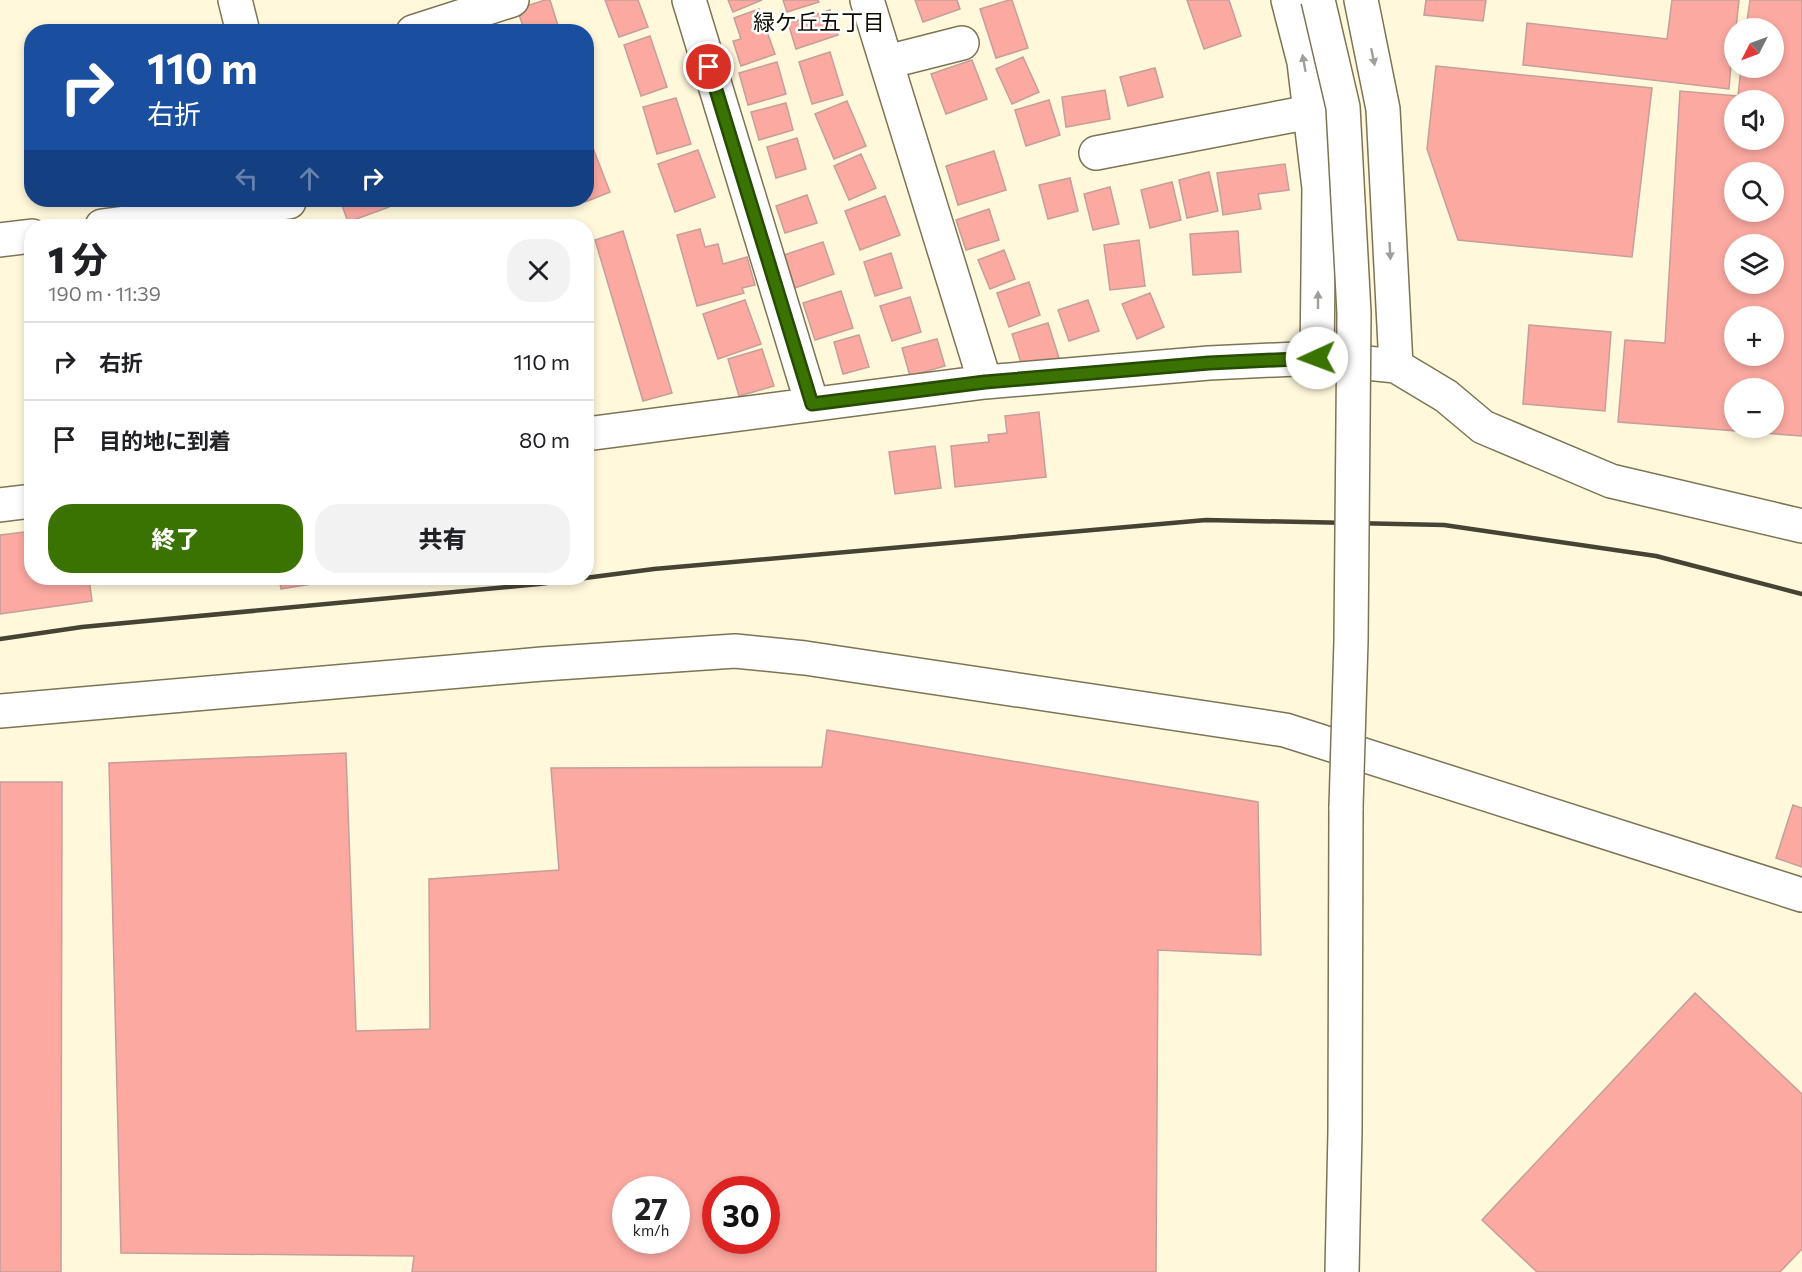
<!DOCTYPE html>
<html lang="ja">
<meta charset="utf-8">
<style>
body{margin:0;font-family:Commissioner,"Noto Sans JP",sans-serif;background:#f2f2f2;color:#202124;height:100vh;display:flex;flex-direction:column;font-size:22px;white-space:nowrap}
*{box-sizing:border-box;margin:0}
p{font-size:20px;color:#757577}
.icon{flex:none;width:33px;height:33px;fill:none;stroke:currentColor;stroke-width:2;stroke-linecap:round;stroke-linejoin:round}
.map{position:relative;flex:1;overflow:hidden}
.panel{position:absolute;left:24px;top:219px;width:570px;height:366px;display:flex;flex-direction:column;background:#fff;border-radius:24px;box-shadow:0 3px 9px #0003}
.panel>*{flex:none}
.banner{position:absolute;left:24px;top:24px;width:570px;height:183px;border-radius:24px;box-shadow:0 3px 9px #0003;background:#1a4fa0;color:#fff;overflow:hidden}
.needle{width:39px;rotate:228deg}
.tools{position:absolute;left:1724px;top:18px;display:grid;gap:12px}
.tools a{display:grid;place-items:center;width:60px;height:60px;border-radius:50%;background:#fff;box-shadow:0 3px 9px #0003;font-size:30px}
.speed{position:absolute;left:612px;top:1176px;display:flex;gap:12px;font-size:30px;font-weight:700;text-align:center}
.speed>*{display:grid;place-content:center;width:78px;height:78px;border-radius:50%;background:#fff;box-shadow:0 3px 9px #0003;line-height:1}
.speed small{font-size:15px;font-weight:400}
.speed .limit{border:9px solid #d22;background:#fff;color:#111}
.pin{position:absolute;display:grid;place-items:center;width:51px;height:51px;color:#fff;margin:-26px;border:3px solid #fff;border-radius:50%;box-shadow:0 2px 6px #0007}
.me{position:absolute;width:66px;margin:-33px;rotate:268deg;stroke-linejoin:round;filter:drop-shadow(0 0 4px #0008)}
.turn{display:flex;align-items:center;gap:21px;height:126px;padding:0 24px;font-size:27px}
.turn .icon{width:78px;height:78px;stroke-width:2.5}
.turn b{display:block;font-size:42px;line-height:51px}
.lanes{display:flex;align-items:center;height:57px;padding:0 24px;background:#0003;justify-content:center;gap:30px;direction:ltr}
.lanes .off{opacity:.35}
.round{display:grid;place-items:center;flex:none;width:63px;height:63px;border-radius:24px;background:#f2f2f2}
.headline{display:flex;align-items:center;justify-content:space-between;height:102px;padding:0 24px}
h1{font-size:36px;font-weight:800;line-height:45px}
.action{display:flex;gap:12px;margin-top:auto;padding:12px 24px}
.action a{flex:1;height:69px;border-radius:24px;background:#3b7302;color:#fff;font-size:24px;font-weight:800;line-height:69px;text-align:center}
.action a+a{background:#f2f2f2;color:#202124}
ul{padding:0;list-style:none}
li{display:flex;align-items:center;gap:18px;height:78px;padding:0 24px;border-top:2px solid #e0e0e0}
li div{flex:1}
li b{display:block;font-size:22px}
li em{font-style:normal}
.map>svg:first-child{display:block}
.building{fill:#fba9a1;stroke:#c69e9a;stroke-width:1.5;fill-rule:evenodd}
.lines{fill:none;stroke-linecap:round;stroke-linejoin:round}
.street-casing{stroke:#7c7454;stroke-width:36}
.secondary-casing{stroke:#7c7454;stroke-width:36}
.street{stroke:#fff;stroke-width:33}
.secondary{stroke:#fff;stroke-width:33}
.rail{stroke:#464234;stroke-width:4.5}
.secondary-bridge-casing{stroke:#7c7454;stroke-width:36;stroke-linecap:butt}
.secondary-bridge{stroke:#fff;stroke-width:33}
.oneway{fill:#9f9e9a}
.route-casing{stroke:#264b01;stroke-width:15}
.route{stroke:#3b7302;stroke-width:10}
.labels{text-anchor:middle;stroke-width:5;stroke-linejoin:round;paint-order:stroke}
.neighbourhood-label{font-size:22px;fill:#0f0c02;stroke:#fff}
</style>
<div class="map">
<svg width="1802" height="1272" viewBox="0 0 1802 1272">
<rect width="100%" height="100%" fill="#fff8db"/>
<path class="building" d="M545,0H550L560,32H525L517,9Z
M605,0H638L648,27L619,37Z
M728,0H762L733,12Z
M783,0H818L819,2L787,12Z
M915,0H957L960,9L923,22Z
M1009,0H1012L1028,48L996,58L980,9Z
M1187,0H1229L1241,36L1204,49Z
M1426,0H1486L1483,21L1424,15Z
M1672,0H1739L1736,28H1734L1729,89L1523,65L1527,23L1667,39Z
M1750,0H1802V436L1618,422L1625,340L1665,343L1680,91L1738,96L1741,68H1773V28H1746ZM1734,100H1773V140H1734ZM1734,172H1773V212H1734ZM1734,244H1773V284H1734ZM1734,316H1773V356H1734ZM1734,388H1773V428H1734Z
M759,9L775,54L741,66L733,41L741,39L734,18Z
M830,10L838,35L796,49L788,23Z
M650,36L667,87L641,96L624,45Z
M830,52L843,95L812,104L799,62Z
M1023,57L1039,92L1012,104L996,69Z
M972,60L987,99L946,114L931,74Z
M777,62L786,94L748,105L739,73Z
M1436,66L1652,88L1632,257L1458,240L1427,149Z
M1155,68L1163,97L1128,106L1120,77Z
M1105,90L1110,119L1066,127L1062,97Z
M676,98L691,144L657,154L643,107Z
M1049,100L1060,135L1026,146L1015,110Z
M847,101L866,146L834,159L815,114Z
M786,103L793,130L759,140L751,112Z
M586,130L610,192L585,202L584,200H586Z
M797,138L806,169L776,178L767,147Z
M698,150L715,197L675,212L658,164Z
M994,151L1006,190L958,205L946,166Z
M861,154L876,188L849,200L834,166Z
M1285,164L1289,190L1258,194L1261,209L1223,215L1217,173Z
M1209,172L1218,211L1187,218L1179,180Z
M1070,178L1078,211L1048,219L1039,185Z
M1172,182L1181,220L1150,228L1141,190Z
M1110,187L1119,224L1093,230L1084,194Z
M807,195L817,223L785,233L776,206Z
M885,196L900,235L860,250L845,211Z
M340,200H386L389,207L348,222Z
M989,209L999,240L966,250L956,220Z
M700,229L705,247L718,244L723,264L747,257L755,285L742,288L744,293L697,306L677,235Z
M623,231L672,393L643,401L595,240Z
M1238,231L1241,272L1193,275L1190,234Z
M1139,240L1145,286L1110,290L1104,245Z
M823,242L834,274L795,288L784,255Z
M1004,250L1015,279L990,289L978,260Z
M891,253L902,288L875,296L864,262Z
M1029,282L1040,315L1009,327L997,293Z
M841,291L853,328L815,340L803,303Z
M1150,293L1164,327L1137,339L1122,304Z
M910,297L921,332L892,341L880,306Z
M745,300L761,344L718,359L703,314Z
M1088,300L1099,331L1069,341L1058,310Z
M1048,323L1059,358L1023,369L1012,334Z
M1529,325L1611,332L1605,411L1523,404Z
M859,335L869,367L843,374L834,342Z
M937,339L945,366L910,376L902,348Z
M762,349L774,386L739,396L728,359Z
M1039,412L1046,477L955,487L951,446L989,442L988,435L1007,433L1005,416Z
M935,446L941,488L895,494L889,452Z
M32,531V578H89L92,601L0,614V535Z
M279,578H318L319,583L281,589Z
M827,730L1258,802L1261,955L1158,950L1156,1272H412L414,1256L121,1253L109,763L346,753L356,1031L430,1029L429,879L559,870L551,768L822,767ZM626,1190H676V1240H626ZM716,1190H766V1240H716Z
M0,782H62L61,1272H0Z
M1793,805L1802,808V867L1776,858Z
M1695,993L1802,1094V1249L1780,1272H1537L1482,1220Z"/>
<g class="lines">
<g class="street-casing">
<path id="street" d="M235,0L243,32
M689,0L812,404
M867,0L985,382
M1288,0L1304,62L1319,188L1317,358
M1361,0L1383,109L1396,366
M413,32L512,0
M887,62L962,43
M1096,153L1310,112
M102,226L289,202
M0,240L32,236
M586,434L985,382L1209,363L1317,358L1396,366L1446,396L1483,427L1611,481L1802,526
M0,505L32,501
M0,711L542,664L735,651L805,658L1285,730L1802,895"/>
</g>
<g class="secondary-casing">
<path id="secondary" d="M1342,1272L1345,1131L1346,807"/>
</g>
<use href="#street" class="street"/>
<use href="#secondary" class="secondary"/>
<path class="rail" d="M0,639L82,627L539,584L654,569L1206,520L1444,525L1656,556L1802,594"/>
<g class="secondary-bridge-casing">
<path id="secondary-bridge" d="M1318,0L1343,107L1354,313L1351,641L1346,807"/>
</g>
<use href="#secondary-bridge" class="secondary-bridge"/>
</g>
<defs><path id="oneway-solid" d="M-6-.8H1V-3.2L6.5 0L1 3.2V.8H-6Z" transform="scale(1.5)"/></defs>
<g class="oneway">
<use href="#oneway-solid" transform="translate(1373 57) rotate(78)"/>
<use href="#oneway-solid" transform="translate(1304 63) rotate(-100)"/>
<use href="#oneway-solid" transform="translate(1390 251) rotate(87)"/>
<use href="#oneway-solid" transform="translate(1318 300) rotate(-90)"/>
</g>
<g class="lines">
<g class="route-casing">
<path id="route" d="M709,67L812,404L985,382L1209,363L1317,358"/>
</g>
<use href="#route" class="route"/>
</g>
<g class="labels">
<g class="neighbourhood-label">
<text x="819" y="30">緑ケ丘五丁目</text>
</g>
</g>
</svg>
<div class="tools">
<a><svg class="needle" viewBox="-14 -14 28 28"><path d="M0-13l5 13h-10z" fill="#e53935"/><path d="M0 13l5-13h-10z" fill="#757577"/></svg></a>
<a><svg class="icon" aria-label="sound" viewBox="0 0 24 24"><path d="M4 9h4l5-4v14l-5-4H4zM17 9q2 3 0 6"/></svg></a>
<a><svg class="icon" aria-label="search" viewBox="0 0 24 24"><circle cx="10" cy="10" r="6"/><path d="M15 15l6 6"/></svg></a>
<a><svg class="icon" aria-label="layers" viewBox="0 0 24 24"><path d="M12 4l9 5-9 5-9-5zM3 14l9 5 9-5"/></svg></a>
<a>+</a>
<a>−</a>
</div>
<div class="speed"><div>27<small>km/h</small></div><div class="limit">30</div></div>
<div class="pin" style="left:709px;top:67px;background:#d93025"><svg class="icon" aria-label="arrive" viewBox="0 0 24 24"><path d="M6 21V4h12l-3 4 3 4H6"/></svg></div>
<svg class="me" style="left:1317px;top:358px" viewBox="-20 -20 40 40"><circle r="19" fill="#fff"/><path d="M0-13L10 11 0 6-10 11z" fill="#3b7302"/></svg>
<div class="banner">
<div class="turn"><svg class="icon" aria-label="right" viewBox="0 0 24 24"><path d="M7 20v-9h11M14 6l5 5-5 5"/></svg><div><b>110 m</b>右折</div></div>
<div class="lanes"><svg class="icon off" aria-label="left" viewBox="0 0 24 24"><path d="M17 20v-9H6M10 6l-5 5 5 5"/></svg><svg class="icon off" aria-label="ahead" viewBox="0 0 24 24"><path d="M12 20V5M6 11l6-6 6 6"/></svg><svg class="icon" aria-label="right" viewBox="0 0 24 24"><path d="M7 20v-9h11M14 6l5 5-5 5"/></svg></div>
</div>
<section class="panel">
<div class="headline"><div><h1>1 分</h1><p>190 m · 11:39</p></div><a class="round"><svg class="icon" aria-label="close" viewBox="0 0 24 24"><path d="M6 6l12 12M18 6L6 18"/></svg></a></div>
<ul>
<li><svg class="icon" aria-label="right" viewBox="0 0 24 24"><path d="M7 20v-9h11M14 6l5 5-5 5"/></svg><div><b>右折</b></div><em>110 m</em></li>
<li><svg class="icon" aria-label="arrive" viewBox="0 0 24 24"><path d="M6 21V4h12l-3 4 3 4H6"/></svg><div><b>目的地に到着</b></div><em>80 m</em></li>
</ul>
<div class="action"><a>終了</a><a>共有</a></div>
</section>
</div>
